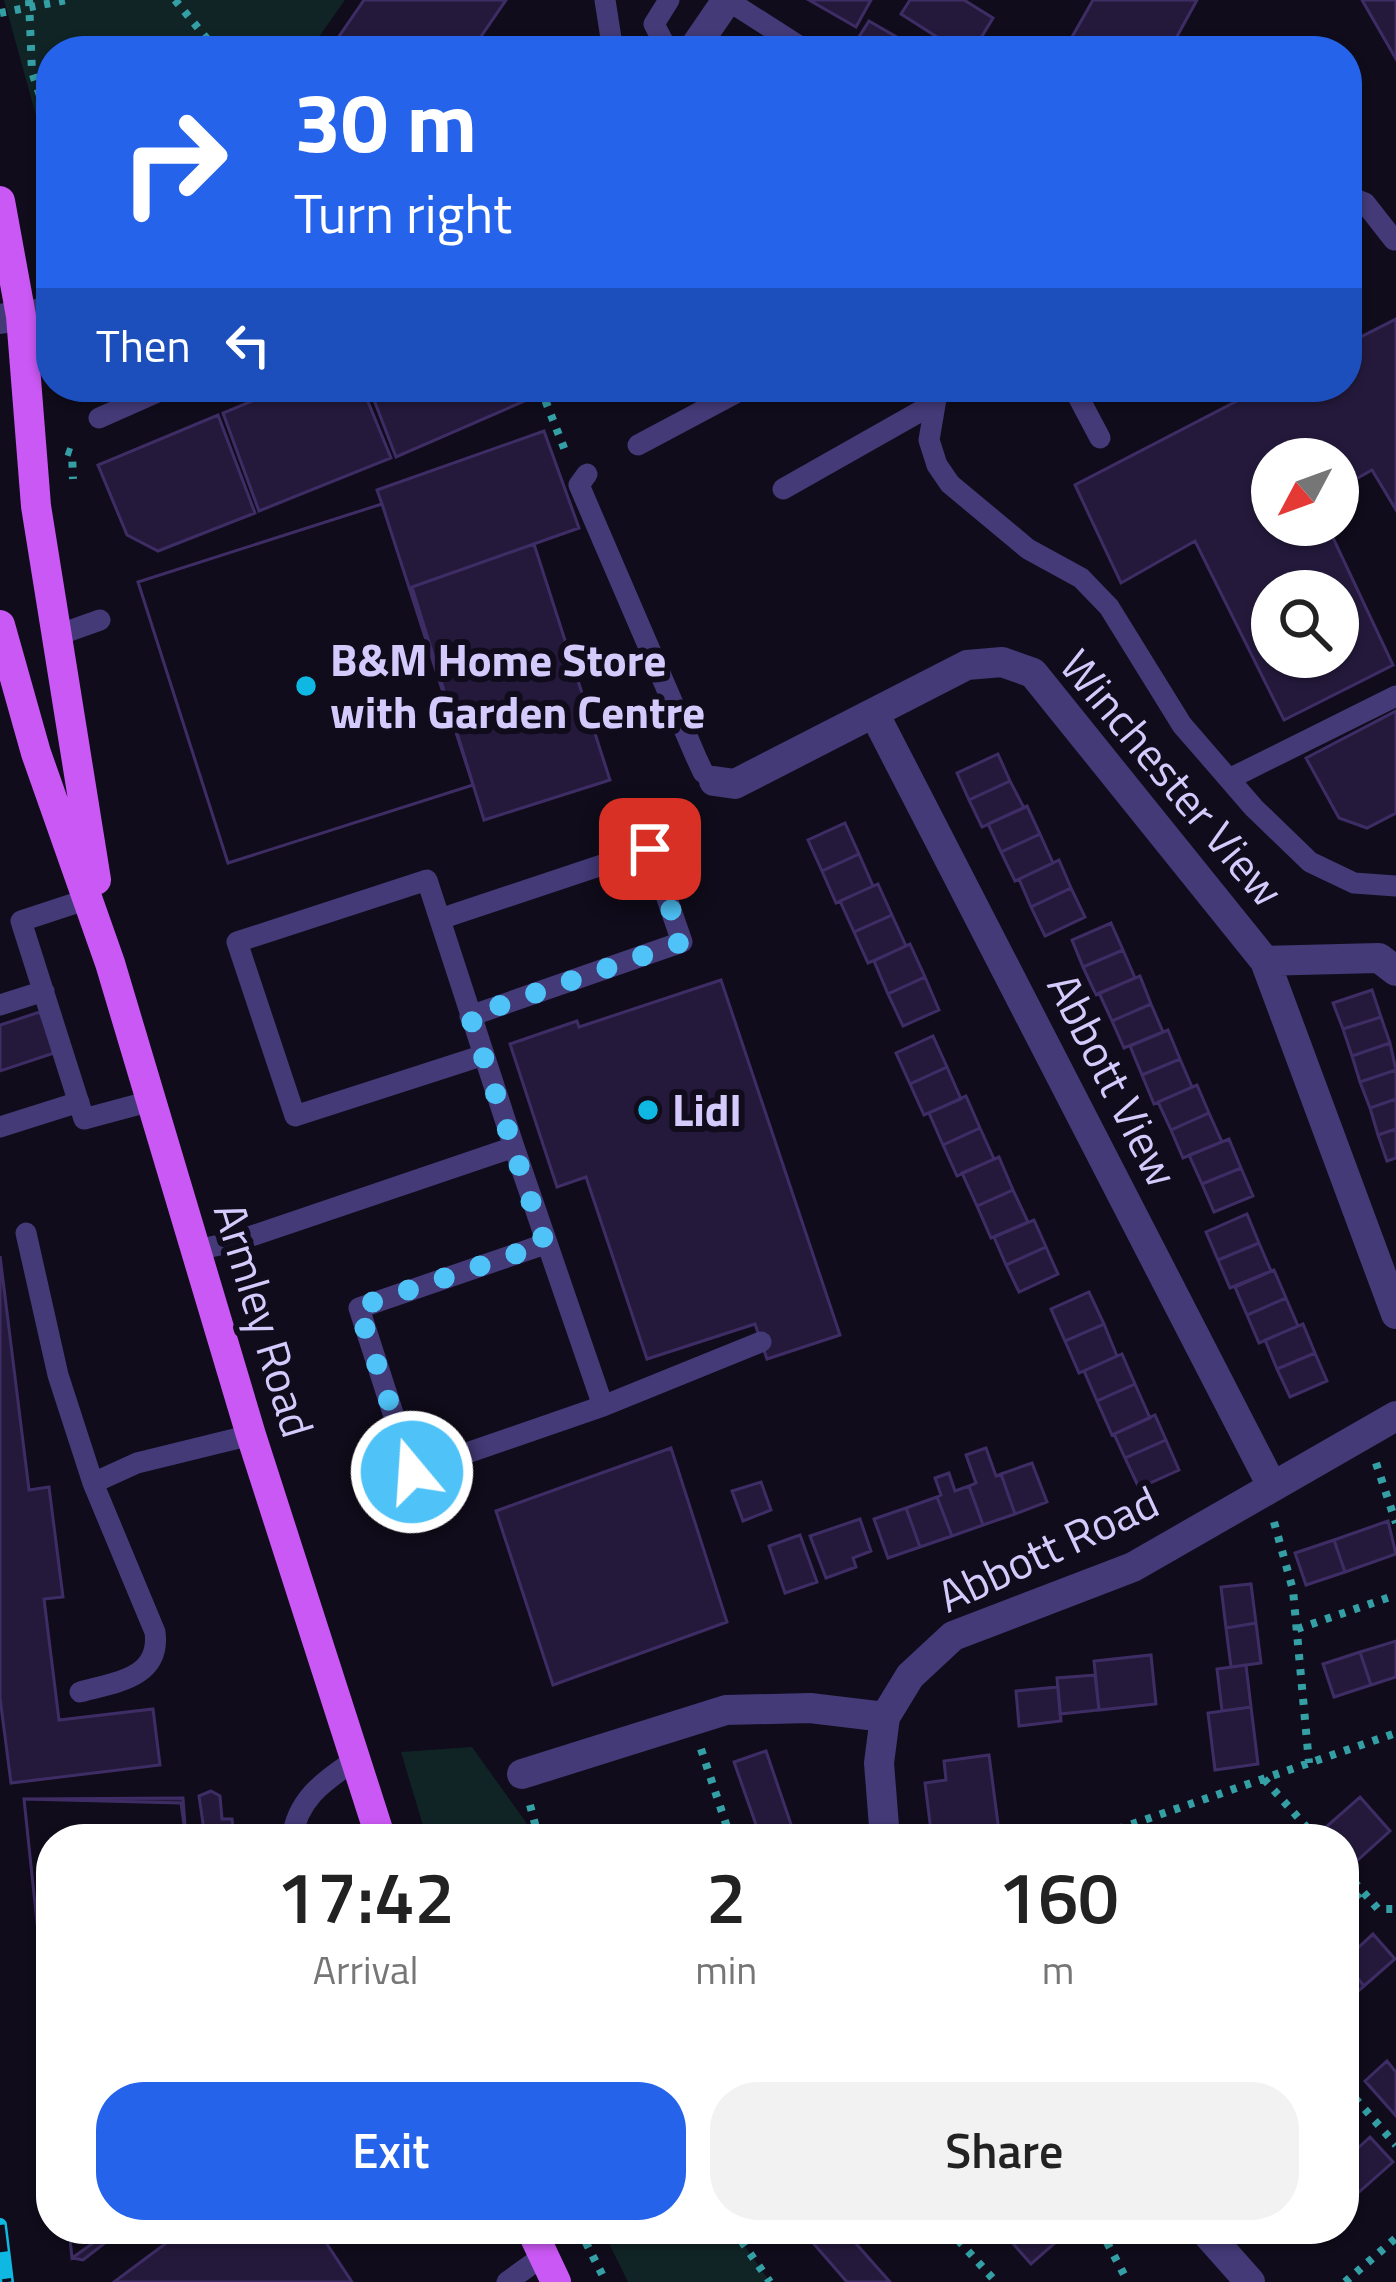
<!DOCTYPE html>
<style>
body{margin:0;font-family:"Titillium Web",sans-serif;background:#f2f2f2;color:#222;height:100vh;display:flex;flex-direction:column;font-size:45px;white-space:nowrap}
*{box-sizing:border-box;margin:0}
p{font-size:39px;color:#767676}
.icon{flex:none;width:66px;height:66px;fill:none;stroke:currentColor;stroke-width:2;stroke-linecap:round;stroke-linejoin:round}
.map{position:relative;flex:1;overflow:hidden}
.side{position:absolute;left:36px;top:1824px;width:1323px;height:420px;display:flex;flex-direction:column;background:#fff;border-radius:48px;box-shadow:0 3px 9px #0004}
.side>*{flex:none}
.guide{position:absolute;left:36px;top:36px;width:1326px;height:366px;border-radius:48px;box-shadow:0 3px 9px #0004;background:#2563eb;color:#fff;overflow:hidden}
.needle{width:78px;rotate:229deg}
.buttons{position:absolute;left:1251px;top:438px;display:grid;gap:24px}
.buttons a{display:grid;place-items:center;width:108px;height:108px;border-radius:50%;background:#fff;box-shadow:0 3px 9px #0004;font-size:60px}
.pin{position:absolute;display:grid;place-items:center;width:102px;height:102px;color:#fff;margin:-51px;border-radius:24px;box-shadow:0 6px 18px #0006}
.me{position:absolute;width:132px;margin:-66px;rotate:342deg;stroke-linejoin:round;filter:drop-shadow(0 0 9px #0008)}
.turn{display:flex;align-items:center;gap:42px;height:252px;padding:0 60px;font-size:54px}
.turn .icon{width:156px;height:156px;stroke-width:2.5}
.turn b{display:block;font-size:84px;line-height:102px}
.then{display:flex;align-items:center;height:114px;padding:0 60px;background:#0003;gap:24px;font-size:45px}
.eta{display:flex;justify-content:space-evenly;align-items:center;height:204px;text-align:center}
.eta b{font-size:72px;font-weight:600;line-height:84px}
.button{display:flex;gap:24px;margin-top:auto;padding:24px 60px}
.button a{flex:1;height:138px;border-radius:48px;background:#2563eb;color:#fff;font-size:48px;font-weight:600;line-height:138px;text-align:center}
.button a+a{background:#f2f2f2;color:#222}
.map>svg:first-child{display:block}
.green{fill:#102325}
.building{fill:#24193b;stroke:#3e2d65;stroke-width:3;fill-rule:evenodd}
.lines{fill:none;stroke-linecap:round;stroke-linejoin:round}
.path{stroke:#34a0a5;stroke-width:8;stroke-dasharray:6 9;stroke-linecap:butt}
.service{stroke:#433a77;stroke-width:21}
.minor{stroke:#433a77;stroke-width:30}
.primary{stroke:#ca58f4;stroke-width:30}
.rail-casing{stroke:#0fb7e3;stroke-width:14}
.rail{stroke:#100c1b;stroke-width:9;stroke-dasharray:27;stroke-linecap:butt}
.path-bridge{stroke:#34a0a5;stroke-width:8;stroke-dasharray:6 9;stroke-linecap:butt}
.route{stroke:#4fc3f7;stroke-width:21;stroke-dasharray:0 37.8}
.poi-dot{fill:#0fb7e3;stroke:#100c1b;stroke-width:4.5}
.labels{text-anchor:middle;stroke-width:12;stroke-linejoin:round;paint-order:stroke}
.poi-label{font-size:45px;font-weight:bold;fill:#d5cafc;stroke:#100c1b;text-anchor:start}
.street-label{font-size:45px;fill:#d5cafc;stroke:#100c1b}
</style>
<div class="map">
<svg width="1396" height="2282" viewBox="0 0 1396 2282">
<rect width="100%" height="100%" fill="#100c1b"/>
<path class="green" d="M4,0H345L309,51H51V170Z
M472,1747L538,1839H427L401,1752Z
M602,2229H733L770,2282H628Z"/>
<path class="building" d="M364,0H506L471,51H434L424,44L419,51H329Z
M809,0H871L856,27Z
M910,0H964L993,18L973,51H959L901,14Z
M1093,0H1197L1169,51H1064Z
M1362,0H1396V59Z
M869,21L921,51H850Z
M1396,319V510L1372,470L1338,489V459H1272V525H1327L1393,665L1284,720L1195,541L1121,583L1075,485L1264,387H1347V344ZM1272,591H1338V657H1272Z
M286,387H362L391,458L259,511L223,413Z
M369,387H532L536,396L396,457Z
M218,415L255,513L158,551L127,535L98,465Z
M544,431L579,528L412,587L473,785L228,863L138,582L382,504L377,490Z
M382,504L473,785L228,863L138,582Z
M534,544L610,780L484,820L412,587Z
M1396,711V813L1367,828L1339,818L1306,758Z
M998,754L1010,781L969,800L957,773Z
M1010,781L1024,808L982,827L969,800Z
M1027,806L1040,834L1001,852L988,824Z
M845,823L859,854L822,871L808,840Z
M1040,834L1053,863L1015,881L1001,852Z
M859,854L873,886L836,903L822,871Z
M1059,860L1071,888L1031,907L1019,879Z
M878,884L892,915L854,932L840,901Z
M1071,888L1085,917L1045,936L1031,907Z
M892,915L906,946L868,963L854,932Z
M1111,923L1123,950L1083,967L1072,940Z
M910,944L925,977L888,994L874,961Z
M1123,950L1135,978L1096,995L1083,967Z
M1140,976L1151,1004L1112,1021L1099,993Z
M925,977L939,1010L903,1026L888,994Z
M721,980L840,1335L767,1359L755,1324L647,1359L586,1177L557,1187L510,1044L577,1021L579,1027Z
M1372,990L1381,1017L1343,1029L1333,1003Z
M1151,1004L1163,1032L1124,1048L1112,1021Z
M40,1012L54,1053L0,1071V1025Z
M1381,1017L1390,1043L1352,1056L1343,1029Z
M1168,1030L1180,1059L1142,1075L1130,1046Z
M933,1036L947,1067L910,1084L896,1053Z
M1390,1043L1396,1070L1360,1082L1352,1056Z
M1180,1059L1192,1087L1154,1104L1142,1075Z
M947,1067L961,1099L924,1115L910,1084Z
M1396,1070V1099L1370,1108L1360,1082Z
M1197,1085L1209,1113L1171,1130L1158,1102Z
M966,1096L980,1128L943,1145L929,1113Z
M1396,1099V1129L1378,1135L1370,1108Z
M1209,1113L1222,1142L1183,1158L1171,1130Z
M980,1128L994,1159L957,1176L943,1145Z
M1396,1129V1158L1387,1161L1378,1135Z
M1229,1139L1241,1168L1202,1184L1189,1155Z
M999,1157L1013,1190L977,1206L962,1173Z
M1241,1168L1253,1196L1214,1212L1202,1184Z
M1013,1190L1028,1222L991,1238L977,1206Z
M1247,1214L1259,1243L1218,1260L1206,1232Z
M1034,1220L1046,1247L1006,1265L994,1237Z
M1259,1243L1271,1271L1230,1288L1218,1260Z
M1046,1247L1058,1274L1019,1292L1006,1265Z
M0,1256L29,1490L49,1487L63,1597L44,1599L59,1720L153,1709L160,1765L11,1783L0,1698Z
M1274,1270L1286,1298L1247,1315L1235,1287Z
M1089,1292L1104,1324L1065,1341L1051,1309Z
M1286,1298L1298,1326L1259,1343L1247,1315Z
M1104,1324L1117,1356L1079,1373L1065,1341Z
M1303,1324L1315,1353L1277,1369L1265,1340Z
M1315,1353L1327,1381L1290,1397L1277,1369Z
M1122,1354L1135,1384L1097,1401L1084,1371Z
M1135,1384L1150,1418L1112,1435L1097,1401Z
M1155,1415L1166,1440L1125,1458L1114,1434Z
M1166,1440L1179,1470L1139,1488L1125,1458Z
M671,1448L727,1622L553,1685L496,1511Z
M986,1448L996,1476L1001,1474L1015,1514L983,1525L969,1486L976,1483L966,1455Z
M1032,1463L1047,1502L1015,1514L1001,1474Z
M949,1473L955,1491L969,1486L983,1525L952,1536L937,1497L941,1495L935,1478Z
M761,1482L771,1510L743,1521L732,1491Z
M937,1497L952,1536L920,1547L906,1508Z
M906,1508L920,1547L888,1558L874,1519Z
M860,1519L871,1551L853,1558L856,1567L826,1578L810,1536Z
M1388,1521L1396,1554L1345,1572L1334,1540Z
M800,1535L817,1582L785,1593L769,1546Z
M1334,1540L1345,1572L1306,1585L1295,1553Z
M1251,1584L1256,1623L1226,1628L1221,1587Z
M1256,1623L1261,1663L1231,1667L1226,1628Z
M1396,1641V1677L1371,1685L1360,1652Z
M1360,1652L1371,1685L1334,1697L1323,1664Z
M1151,1655L1156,1704L1099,1710L1094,1661Z
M1246,1665L1251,1707L1222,1711L1217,1669Z
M1095,1675L1099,1710L1060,1714L1057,1678Z
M1058,1687L1061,1721L1019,1726L1016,1691Z
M1251,1707L1258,1764L1215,1770L1208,1713Z
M766,1751L796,1839H761L734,1762Z
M989,1755L1000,1839H932L925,1783L946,1780L944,1761Z
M211,1791L220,1796L222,1819H232L234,1839H195V1833L204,1830L199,1796Z
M1360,1797L1390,1831L1349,1868L1344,1863V1839H1323L1318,1834Z
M183,1798L186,1839H51V2056L24,1799Z
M24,1799L181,1803L186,1839H51V2056Z
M1373,1934L1395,1959L1364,1986L1344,1961Z
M1344,1964L1364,1986L1344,2004Z
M1387,2061L1396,2072V2116L1365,2081Z
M1370,2137L1393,2162L1358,2193L1344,2178V2161Z
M69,2229H123L83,2260L72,2258Z
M69,2229H113L72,2258Z
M185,2229H317L352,2282H114Z
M790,2229H843L890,2282H847L807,2236L801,2241Z
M1000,2229H1042L1055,2243L1031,2264Z"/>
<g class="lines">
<path class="path" d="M29,0L32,72L51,128
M175,0L217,51
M540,387L566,453
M66,451L72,453L73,479
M1376,1463L1396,1523
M1274,1522L1293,1590L1309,1763
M1297,1629L1396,1595
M701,1749L731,1839
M1264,1779L1317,1839
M530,1805L539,1839
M1089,1839L1396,1733
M1344,1870L1378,1909H1396
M1344,1907L1362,1891
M1344,2106L1354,2097L1396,2145
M579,2229L606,2282
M733,2229L770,2282
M948,2229L996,2282
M1100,2229L1128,2282
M1345,2282L1396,2238"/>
<path class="service" d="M605,0L613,51
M727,0L807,51
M668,51L654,24L669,0
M1347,196L1365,203L1394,240
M938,387L929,440L937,465L950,484L1028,549L1081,578L1109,607L1182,725L1254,808L1310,862L1354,883L1396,886
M1073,387L1100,438
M99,418L169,387
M638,445L747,387
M587,474L579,485L696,757L703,772L714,781
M783,489L935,403
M55,636L100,620
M1229,779L1396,696
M88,899L21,921L84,1119L151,1101
M440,919L650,849L682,942L470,1016
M0,1005L44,991
M481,1056L295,1116L237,942L427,880L514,1147
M0,1127L79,1102
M26,1233L58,1375L93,1483
M196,1250L234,1242L514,1147L603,1406L412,1472L359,1308L545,1244
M603,1406L761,1342
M80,1692C116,1682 161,1678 155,1632L93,1483L137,1463L251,1435
M292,1839C297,1799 323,1782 355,1760
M507,2282L543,2256"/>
<path class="minor" d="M692,51L727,0
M0,319L51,312
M875,715L1272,1486
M714,781L735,784L967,665L1002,662L1033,673L1265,961L1396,1314
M1265,961L1379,958L1396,971
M522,1774L726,1710L810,1708L885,1717
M885,1839L879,1763L885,1717L910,1676L953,1636L1133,1567L1396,1416
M1203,2229L1250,2282"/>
<path class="primary" d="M0,201L21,316L36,506L96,880
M0,625L36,753L110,963L251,1435L381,1839
M531,2229L556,2282"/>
<g class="rail-casing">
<path id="rail" d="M0,2225L7,2282"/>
</g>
<use href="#rail" class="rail"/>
<path class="path-bridge" d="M0,13L67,0"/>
</g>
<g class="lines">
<path class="route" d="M412,1472L358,1307L545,1244L470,1016L682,942L650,849"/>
</g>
<g class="poi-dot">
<circle cx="306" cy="686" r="12"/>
<circle cx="648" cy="1110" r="12"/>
</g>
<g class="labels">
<g class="poi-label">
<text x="330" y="676">B&amp;M Home Store<tspan x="330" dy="52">with Garden Centre</tspan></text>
<text x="672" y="1126">Lidl</text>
</g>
<g class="street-label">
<text transform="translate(1172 778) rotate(50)" y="16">Winchester View</text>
<text transform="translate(1113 1080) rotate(63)" y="16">Abbott View</text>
<text transform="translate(264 1320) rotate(73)" y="16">Armley Road</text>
<text transform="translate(1048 1549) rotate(-25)" y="16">Abbott Road</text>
</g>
</g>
</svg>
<div class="buttons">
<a><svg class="needle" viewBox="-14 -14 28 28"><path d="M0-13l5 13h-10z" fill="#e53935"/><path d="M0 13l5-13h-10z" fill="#767676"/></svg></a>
<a><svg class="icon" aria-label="search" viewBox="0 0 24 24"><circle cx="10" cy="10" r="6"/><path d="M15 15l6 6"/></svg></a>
</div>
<div class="pin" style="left:650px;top:849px;background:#d93025"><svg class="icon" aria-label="arrive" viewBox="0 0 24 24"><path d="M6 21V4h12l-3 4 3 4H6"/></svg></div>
<svg class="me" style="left:412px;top:1472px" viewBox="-20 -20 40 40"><circle r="17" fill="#4fc3f7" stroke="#fff" stroke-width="3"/><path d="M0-11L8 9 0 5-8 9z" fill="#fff"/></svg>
<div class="guide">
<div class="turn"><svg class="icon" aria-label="right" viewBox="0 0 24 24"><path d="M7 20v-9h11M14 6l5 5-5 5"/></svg><div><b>30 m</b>Turn right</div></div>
<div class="then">Then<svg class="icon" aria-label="left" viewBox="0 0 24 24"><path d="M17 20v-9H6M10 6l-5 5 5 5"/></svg></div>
</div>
<section class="side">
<div class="eta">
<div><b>17:42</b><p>Arrival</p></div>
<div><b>2</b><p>min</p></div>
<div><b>160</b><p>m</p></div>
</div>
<div class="button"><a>Exit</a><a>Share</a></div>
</section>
</div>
